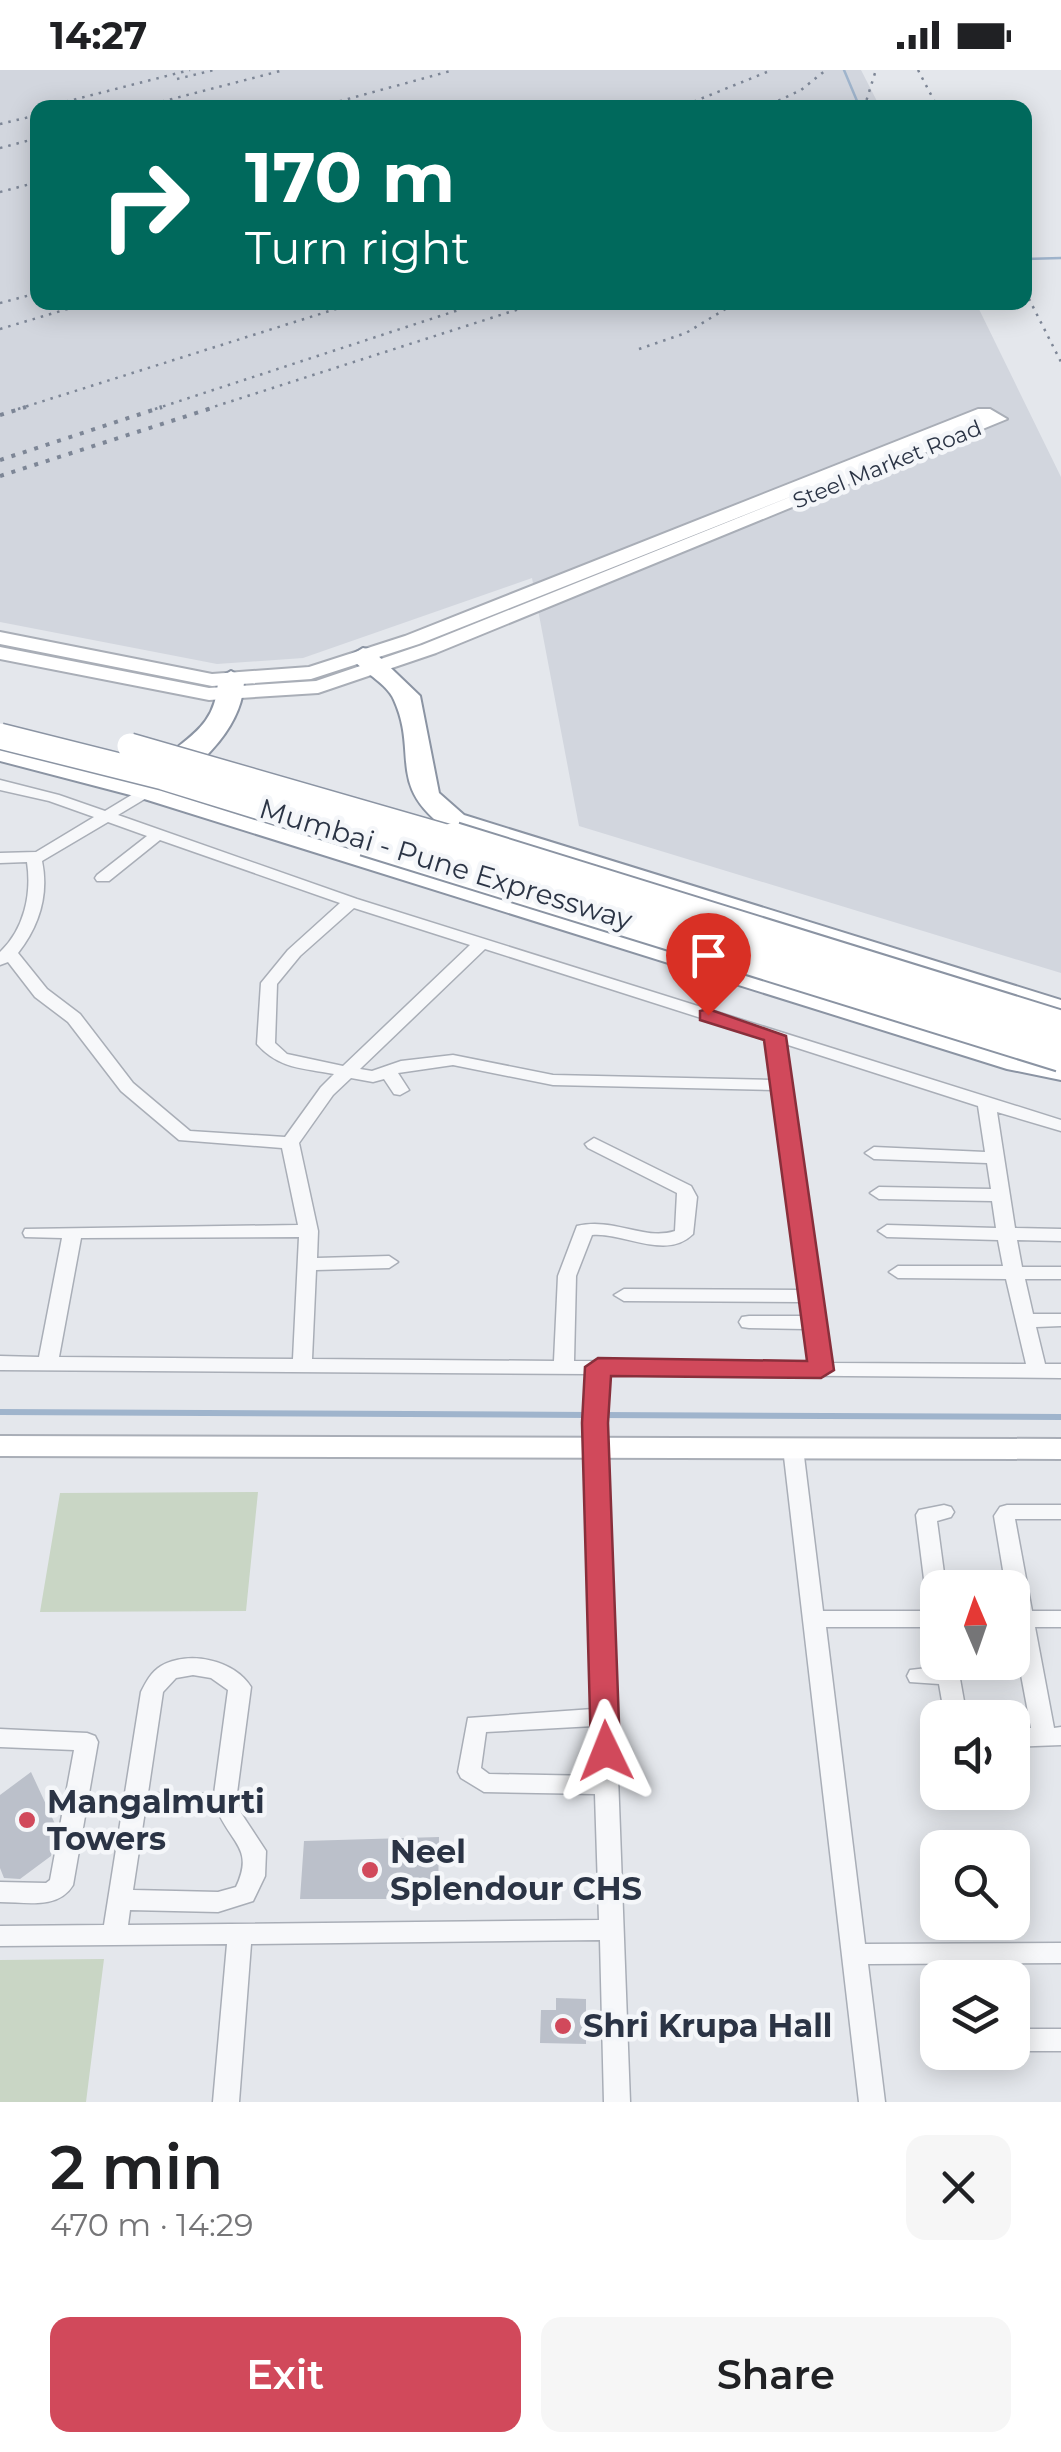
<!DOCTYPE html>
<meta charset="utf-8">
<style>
body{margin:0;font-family:Montserrat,sans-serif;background:#f6f6f6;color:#202124;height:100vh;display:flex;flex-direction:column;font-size:38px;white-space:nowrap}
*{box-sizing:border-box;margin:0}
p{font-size:32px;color:#757577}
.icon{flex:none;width:55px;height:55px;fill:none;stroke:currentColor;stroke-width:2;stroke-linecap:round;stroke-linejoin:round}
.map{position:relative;height:2032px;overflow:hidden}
.side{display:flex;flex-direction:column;background:#fff;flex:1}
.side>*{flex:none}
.top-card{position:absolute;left:30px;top:30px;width:1002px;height:210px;border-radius:20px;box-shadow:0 5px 25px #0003;background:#00695c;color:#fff;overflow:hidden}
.needle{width:65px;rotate:358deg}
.controls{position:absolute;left:920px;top:1500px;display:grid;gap:20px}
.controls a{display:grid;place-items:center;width:110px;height:110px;border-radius:20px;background:#fff;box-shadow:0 5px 25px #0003;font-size:50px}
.pin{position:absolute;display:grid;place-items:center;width:85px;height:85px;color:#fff;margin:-102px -42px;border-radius:50% 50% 50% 0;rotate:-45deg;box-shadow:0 0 10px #0007}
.pin .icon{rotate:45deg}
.me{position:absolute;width:110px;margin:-55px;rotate:358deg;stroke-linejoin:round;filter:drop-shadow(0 0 8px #0008)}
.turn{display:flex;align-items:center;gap:35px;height:210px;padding:0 50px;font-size:45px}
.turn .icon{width:130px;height:130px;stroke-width:2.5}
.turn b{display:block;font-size:70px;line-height:85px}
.round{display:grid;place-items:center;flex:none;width:105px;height:105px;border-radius:20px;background:#f6f6f6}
.overview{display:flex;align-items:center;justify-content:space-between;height:170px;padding:0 50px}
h1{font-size:60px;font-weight:600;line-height:75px}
.primary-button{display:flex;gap:20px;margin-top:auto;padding:20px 50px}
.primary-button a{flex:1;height:115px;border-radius:20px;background:#d1495b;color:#fff;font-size:40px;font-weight:600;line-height:115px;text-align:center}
.primary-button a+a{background:#f6f6f6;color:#202124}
.status{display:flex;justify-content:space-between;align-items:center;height:70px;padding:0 50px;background:#fff;direction:ltr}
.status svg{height:28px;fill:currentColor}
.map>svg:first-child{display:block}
.built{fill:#d2d6de}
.green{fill:#c9d6c5}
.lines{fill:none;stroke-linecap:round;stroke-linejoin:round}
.stream-far1{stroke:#9fb4cc;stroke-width:2.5}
.stream{stroke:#9fb4cc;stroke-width:6}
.building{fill:#bbc0ca}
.street-casing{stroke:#a9aeb7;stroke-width:3}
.secondary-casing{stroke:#a9aeb7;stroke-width:4}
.highway-casing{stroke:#8b94a3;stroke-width:4}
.street{fill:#f7f8fa;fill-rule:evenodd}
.secondary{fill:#fff;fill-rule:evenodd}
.highway{fill:#fff;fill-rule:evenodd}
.rail-far1{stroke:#7d8696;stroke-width:2.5;stroke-dasharray:2.5 6;stroke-linecap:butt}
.rail{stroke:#7d8696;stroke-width:4;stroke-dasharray:4 8;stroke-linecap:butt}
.highway-bridge-far1-casing{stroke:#8b94a3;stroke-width:28;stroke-linecap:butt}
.highway-bridge-casing{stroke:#8b94a3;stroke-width:36;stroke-linecap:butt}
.highway-bridge-far1{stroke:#fff;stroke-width:25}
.highway-bridge{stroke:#fff;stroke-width:32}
.route{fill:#d1495b;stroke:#882f3b;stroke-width:2.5}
.poi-dot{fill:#d1495b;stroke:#f4f6f9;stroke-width:4}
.labels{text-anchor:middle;stroke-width:9;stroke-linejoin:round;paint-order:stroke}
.far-street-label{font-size:22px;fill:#2b3445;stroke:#f4f6f9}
.street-label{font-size:28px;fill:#2b3445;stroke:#f4f6f9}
.near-poi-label{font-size:32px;font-weight:bold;fill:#2b3445;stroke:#f4f6f9;text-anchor:start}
</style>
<div class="status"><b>14:27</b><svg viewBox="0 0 49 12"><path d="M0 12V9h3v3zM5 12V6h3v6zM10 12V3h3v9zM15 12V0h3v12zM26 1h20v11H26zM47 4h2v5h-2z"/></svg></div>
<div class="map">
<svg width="1061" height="2032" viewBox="0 0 1061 2032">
<rect width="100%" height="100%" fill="#e4e7ec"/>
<path class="built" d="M0,0H861L880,37L38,38V232L976,233L1061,407V903L579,756L532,508L303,588L217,594L0,552Z"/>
<path class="green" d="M258,1422L246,1541L40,1542L60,1423Z
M104,1889L86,2032H0V1890Z"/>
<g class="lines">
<path class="stream-far1" d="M844,0L860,38
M1025,189L1061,188"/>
<path class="stream" d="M0,1342L588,1345
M599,1345L1061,1347"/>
</g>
<path class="building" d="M31,1702L56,1756L51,1786L20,1809L4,1808L0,1798V1725Z
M439,1767L438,1829H300L304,1771Z
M556,1928L586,1929V1974L540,1973L541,1940H556Z"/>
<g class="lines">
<g class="street-casing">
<path id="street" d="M0,710L59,725L105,741L143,718H153L156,721L153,724L118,745L357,829L1061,1050V1061L997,1042L1015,1158L1061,1159V1171L1017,1170L1022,1197H1061V1209H1025L1033,1244H1061V1256L1036,1257L1045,1294H1061V1308L607,1304L605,1353L630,2032H604L600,1870L251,1874L239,2032H213L227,1874L0,1876V1856L104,1855L141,1622C146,1612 151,1602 161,1596C189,1580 234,1590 251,1617L237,1723L241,1743L266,1781L265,1806L253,1831L218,1842L130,1840L128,1855L599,1850L595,1724L484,1722L461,1708L458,1702L468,1648L593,1639L585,1353L588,1304L0,1300V1286L39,1287L62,1168L25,1167L23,1163L25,1159L298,1155L282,1078L179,1070L121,1021L68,952L35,927L8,892L0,895V882C24,860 32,824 27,792L0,793V783L36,782L94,747L49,731L0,720ZM108,752L147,766L97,805L95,808L97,811H109L160,770L340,833L288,880L261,913L257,974C279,999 303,998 334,1004L321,1017L285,1067L190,1061L133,1013L80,944L47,919L18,883C39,856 49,825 42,791ZM354,838L470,875L343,996L287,984L275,973L277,914L300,886ZM485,879L767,969L772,1010L553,1005L453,985L401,991L372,1001L360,999ZM785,974L978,1036L985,1082L874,1077L865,1083L874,1089L987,1093L991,1119L879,1117L870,1123L879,1129L992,1131L996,1158L887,1155L878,1161L887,1167L998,1170L1003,1196H898L889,1202L898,1208L1006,1209L1026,1294L830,1293ZM453,995L553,1015L774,1020L800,1220L624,1219L614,1225L624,1231L802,1232L804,1246H749L742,1247L739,1252L742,1257L749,1258L806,1259L810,1292L574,1291L576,1206L592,1165C624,1162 666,1191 693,1164L697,1127L691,1116L594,1068L585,1074L588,1078L677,1123L675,1161C644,1171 614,1147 577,1156L558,1206L554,1291L312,1289L316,1200L389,1198L398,1192L389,1186L317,1188L318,1161L299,1073L333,1025L351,1008L373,1012L384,1009L394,1024L400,1025L409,1020L398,1003ZM299,1167L293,1289L59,1287L81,1168ZM193,1605L211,1608L228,1620L214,1724L148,1723L163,1622L176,1608ZM594,1656L595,1706L489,1704L481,1698L486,1662ZM145,1741L218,1742C232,1774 254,1779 236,1817L218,1822L133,1820Z
M793,1371L800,1373L803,1378L823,1541H928L916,1445L919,1440L944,1435L951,1437L954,1442L951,1447L937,1451L946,1518H938V1557H826L865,1874L1061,1873V1893L868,1894L885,2032H859L783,1378L786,1373Z
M1007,1435H1061V1449H1015L1032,1541H1061V1557H1035L1054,1658L1061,1657V1675L1012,1677V1659L1031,1658L1012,1557V1518H1006L994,1446L1000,1437Z
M938,1587V1592H957L967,1648H945L939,1614L910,1612L907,1606L910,1600L936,1597Z
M0,1659L87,1663L95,1666L98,1672L73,1815C58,1840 26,1832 0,1832V1812L46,1813L50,1810L74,1680L0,1677Z
M1012,1959H1061V1981H1012Z"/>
</g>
<g class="secondary-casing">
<path id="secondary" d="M978,339H990L1007,349L436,583L318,623L209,630L0,589V577L209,618L316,611L422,575L810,419L419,574L311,609L212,616L0,574V562L212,604L309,597L405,566Z
M0,1366L1061,1369V1389L0,1386Z"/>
</g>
<g class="highway-casing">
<path id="highway" d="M363,578L372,580L420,626L439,723L464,745L1061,930V949L444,757C387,714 418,683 394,630C387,613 361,601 350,586Z
M231,601L244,609C244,655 203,694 166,718L1024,983L1061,990V1010L1007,999L138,727L0,691V675L146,712C167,670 217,670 218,609Z"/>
</g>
<use href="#street" class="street"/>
<use href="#secondary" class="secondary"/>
<use href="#highway" class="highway"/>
<path class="rail-far1" d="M918,0L938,38
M177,9L214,0
M41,38L190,0
M137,38L284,0
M315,38L454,0
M678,38L772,0
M763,38L801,20L826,0
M864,38L875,3
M0,54L38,45
M0,78L38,68
M0,122L38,112
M1025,221L1061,292
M0,233L38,223
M0,259L91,232
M639,279L686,263L737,232
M18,339L358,232
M155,339L483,232
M207,339L541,232"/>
<path class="rail" d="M0,345L26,337
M0,390L162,337
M0,406L215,337"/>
<g class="highway-bridge-far1-casing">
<path id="highway-bridge-far1" d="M0,666L163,707L373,772
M130,676L463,772"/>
</g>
<g class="highway-bridge-casing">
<path id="highway-bridge" d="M365,769L1061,985
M454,769L1061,957"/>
</g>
<use href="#highway-bridge-far1" class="highway-bridge-far1"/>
<use href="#highway-bridge" class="highway-bridge"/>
</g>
<path class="route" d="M708,939L786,966L834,1300L821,1308L611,1306L608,1353L620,1681L616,1689H595L591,1681L582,1353L585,1297L598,1288L807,1291L764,970L700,950V941Z"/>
<g class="poi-dot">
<circle cx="27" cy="1750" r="10"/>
<circle cx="370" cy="1800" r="10"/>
<circle cx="563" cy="1956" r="10"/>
</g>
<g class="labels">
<g class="far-street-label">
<text transform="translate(887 394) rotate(-22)" y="8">Steel Market Road</text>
</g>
<g class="street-label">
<text transform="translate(446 794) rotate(17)" y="10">Mumbai - Pune Expressway</text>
</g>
<g class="near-poi-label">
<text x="47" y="1743">Mangalmurti<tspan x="47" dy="37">Towers</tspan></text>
<text x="390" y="1793">Neel<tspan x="390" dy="37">Splendour CHS</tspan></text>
<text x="583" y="1967">Shri Krupa Hall</text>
</g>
</g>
</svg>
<div class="controls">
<a><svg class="needle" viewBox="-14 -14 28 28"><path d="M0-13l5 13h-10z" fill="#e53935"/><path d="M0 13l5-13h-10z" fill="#757577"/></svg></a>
<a><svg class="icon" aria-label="sound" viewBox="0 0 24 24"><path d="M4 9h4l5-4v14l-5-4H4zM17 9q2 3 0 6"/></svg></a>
<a><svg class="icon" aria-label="search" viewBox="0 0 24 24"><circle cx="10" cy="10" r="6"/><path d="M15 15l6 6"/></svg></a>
<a><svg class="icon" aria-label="layers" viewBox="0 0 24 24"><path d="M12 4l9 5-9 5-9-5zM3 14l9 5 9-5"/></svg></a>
</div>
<div class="pin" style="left:708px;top:945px;background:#d93025"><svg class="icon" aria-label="arrive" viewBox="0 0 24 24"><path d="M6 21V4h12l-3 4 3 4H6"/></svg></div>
<svg class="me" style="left:606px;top:1681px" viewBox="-20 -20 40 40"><path d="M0-17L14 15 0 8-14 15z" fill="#d1495b" stroke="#fff" stroke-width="4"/></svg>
<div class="top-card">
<div class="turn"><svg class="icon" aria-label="right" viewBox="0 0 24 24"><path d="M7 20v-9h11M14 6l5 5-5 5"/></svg><div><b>170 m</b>Turn right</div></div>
</div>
</div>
<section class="side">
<div class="overview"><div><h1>2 min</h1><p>470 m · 14:29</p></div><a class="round"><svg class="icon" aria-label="close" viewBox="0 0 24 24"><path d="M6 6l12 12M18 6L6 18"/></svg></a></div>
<div class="primary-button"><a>Exit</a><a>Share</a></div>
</section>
